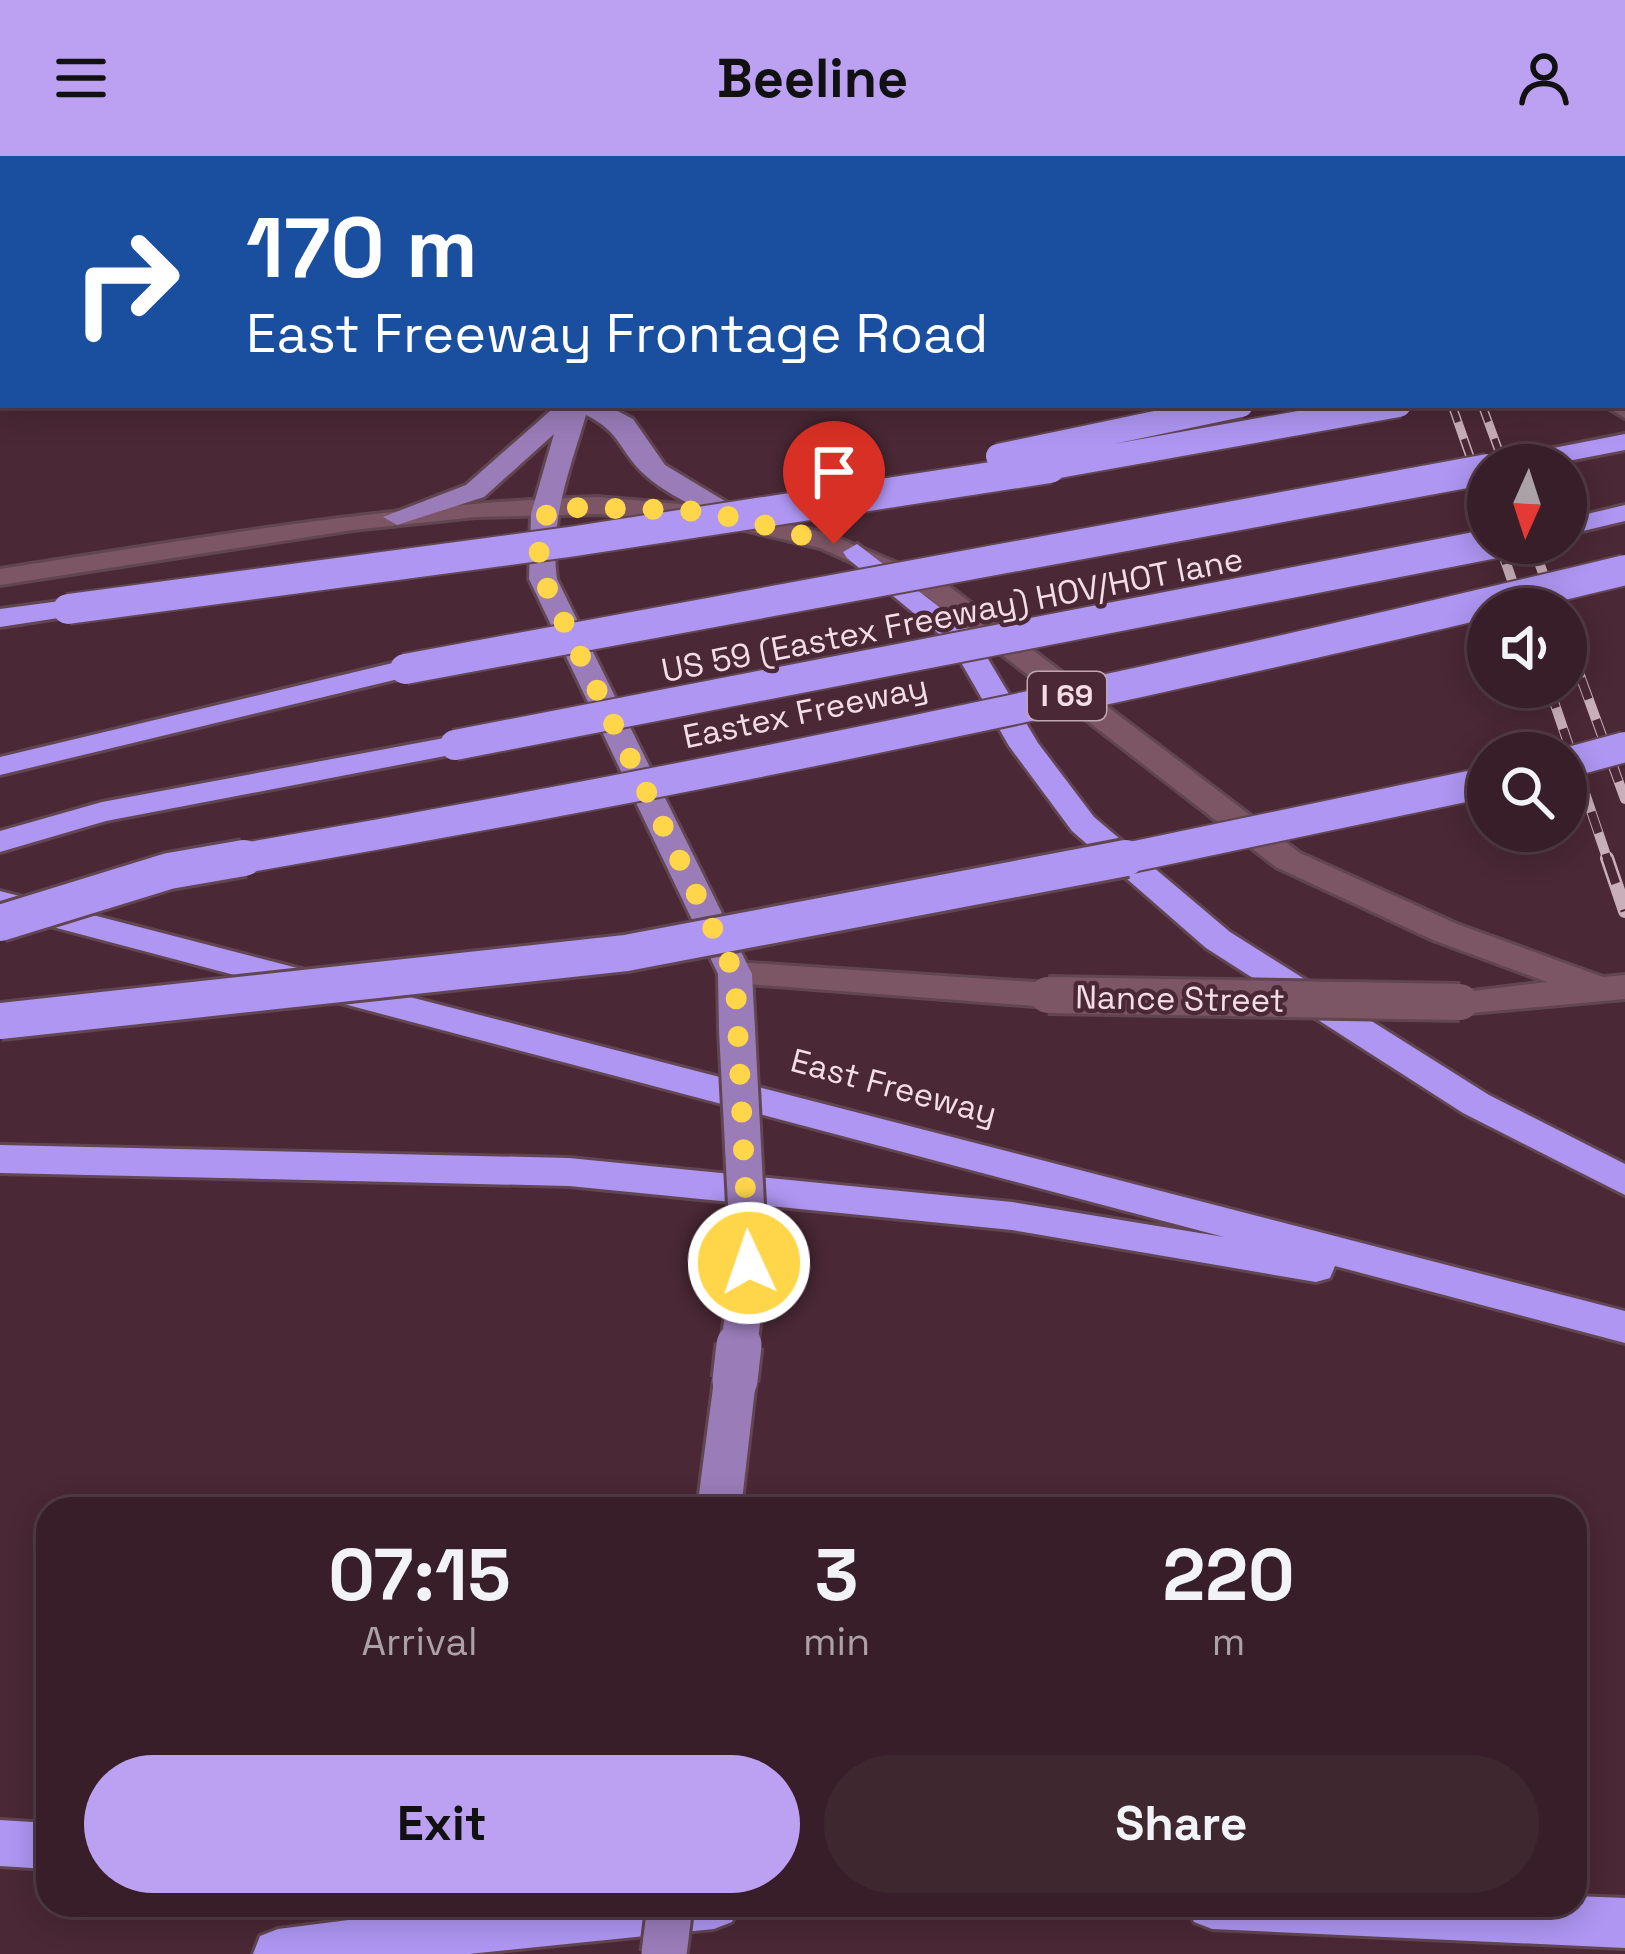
<!DOCTYPE html>
<style>
body{margin:0;font-family:"Space Grotesk",sans-serif;background:#3f2730;color:#f1f3f6;height:100vh;display:flex;flex-direction:column;font-size:45px;white-space:nowrap}
*{box-sizing:border-box;margin:0}
p{font-size:39px;color:#aba2a8}
.icon{flex:none;width:66px;height:66px;fill:none;stroke:currentColor;stroke-width:2;stroke-linecap:round;stroke-linejoin:round}
.map{position:relative;flex:1;overflow:hidden}
.side{position:absolute;left:36px;top:1341px;width:1551px;height:420px;display:flex;flex-direction:column;background:#381e28;border-radius:36px;box-shadow:0 6px 30px #0003,0 0 0 3px #523c45}
.side>*{flex:none}
.top-card{position:absolute;left:0px;top:0px;width:1626px;height:252px;box-shadow:0 6px 30px #0003,0 0 0 3px #523c45;background:#1a4fa0;color:#fff;overflow:hidden}
.needle{width:78px;rotate:183deg}
.fabs{position:absolute;left:1467px;top:288px;display:grid;gap:24px}
.fabs a{display:grid;place-items:center;width:120px;height:120px;border-radius:50%;background:#381e28;box-shadow:0 6px 30px #0003,0 0 0 3px #523c45;font-size:60px}
.pin{position:absolute;display:grid;place-items:center;width:102px;height:102px;color:#fff;margin:-123px -51px;border-radius:50% 50% 50% 0;rotate:-45deg;box-shadow:0 0 12px #0007}
.pin .icon{rotate:45deg}
.me{position:absolute;width:132px;margin:-66px;rotate:357deg;stroke-linejoin:round;filter:drop-shadow(0 0 9px #0008)}
.turn{display:flex;align-items:center;gap:42px;height:252px;padding:0 48px;font-size:54px}
.turn .icon{width:156px;height:156px;stroke-width:2.5}
.turn b{display:block;font-size:84px;line-height:102px}
.eta{display:flex;justify-content:space-evenly;align-items:center;height:204px;text-align:center}
.eta b{font-size:72px;font-weight:700;line-height:84px}
.cta{display:flex;gap:24px;margin-top:auto;padding:24px 48px}
.cta a{flex:1;height:138px;border-radius:72px;background:#bca0f2;color:#111;font-size:48px;font-weight:700;line-height:138px;text-align:center}
.cta a+a{background:#3f2730;color:#f1f3f6}
header{display:flex;justify-content:space-between;align-items:center;height:156px;padding:0 48px;background:#bca0f2;color:#111;font-size:54px;font-weight:700}
.map>svg:first-child{display:block}
.lines{fill:none;stroke-linecap:round;stroke-linejoin:round}
.minor-casing{stroke:#614551;stroke-width:6}
.major-casing{stroke:#614551;stroke-width:6}
.highway-casing{stroke:#614551;stroke-width:6}
.minor{fill:#7c5664;fill-rule:evenodd}
.major{fill:#9a7cb9;fill-rule:evenodd}
.highway{fill:#ae96f2;fill-rule:evenodd}
.rail-far2-casing{stroke:#c9afb9;stroke-width:9}
.rail-far1-casing{stroke:#c9afb9;stroke-width:10}
.rail-casing{stroke:#c9afb9;stroke-width:14}
.rail-far2{stroke:#4a2835;stroke-width:6;stroke-dasharray:18;stroke-linecap:butt}
.rail-far1{stroke:#4a2835;stroke-width:8;stroke-dasharray:22;stroke-linecap:butt}
.rail{stroke:#4a2835;stroke-width:9;stroke-dasharray:27;stroke-linecap:butt}
.minor-bridge-casing{stroke:#614551;stroke-width:42;stroke-linecap:butt}
.major-bridge-far1-casing{stroke:#614551;stroke-width:42;stroke-linecap:butt}
.major-bridge-casing{stroke:#614551;stroke-width:51;stroke-linecap:butt}
.highway-bridge-far2-casing{stroke:#614551;stroke-width:28;stroke-linecap:butt}
.highway-bridge-far1-casing{stroke:#614551;stroke-width:34;stroke-linecap:butt}
.highway-bridge-casing{stroke:#614551;stroke-width:42;stroke-linecap:butt}
.minor-bridge{stroke:#7c5664;stroke-width:36}
.major-bridge-far1{stroke:#9a7cb9;stroke-width:36}
.major-bridge{stroke:#9a7cb9;stroke-width:45}
.highway-bridge-far2{stroke:#ae96f2;stroke-width:24}
.highway-bridge-far1{stroke:#ae96f2;stroke-width:30}
.highway-bridge{stroke:#ae96f2;stroke-width:36}
.wall{fill:#82154e}
.shaded-wall{fill:#6a1140}
.building{fill:#97185b;stroke:#6a1140;stroke-width:3}
.route{stroke:#ffd54a;stroke-width:21;stroke-dasharray:0 37.8}
.labels{text-anchor:middle;stroke-width:9;stroke-linejoin:round;paint-order:stroke}
.shield{fill:#4a2835;stroke:#c1a7b0;stroke-width:3}
.shield-label{font-size:30px;font-weight:bold;fill:#f4dde5}
.street-label{font-size:33px;fill:#f4dde5;stroke:#4a2835}
</style>
<header><svg class="icon" aria-label="menu" viewBox="0 0 24 24"><path d="M4 6h16M4 12h16M4 18h16"/></svg>Beeline<svg class="icon" aria-label="person" viewBox="0 0 24 24"><circle cx="12" cy="8" r="4"/><path d="M4 21q1-7 8-7t8 7"/></svg></header>
<div class="map">
<svg width="1625" height="1798" viewBox="0 0 1625 1798">
<rect width="100%" height="100%" fill="#4a2835"/>
<g class="lines">
<g class="minor-casing">
<path id="minor" d="M0,207H3V221H0Z
M1625,244V262L1603,249H1623Z
M597,341L715,351L829,378L946,428L1300,697L1457,768L1603,821L1625,819V843L1460,858L1448,854L1442,846L1448,838L1547,826L1433,784L1276,711L926,440L820,392L715,367L597,358L476,361L353,374L0,429V413C199,382 395,347 597,341Z
M735,806L1048,827L1066,839L1048,851L723,826L718,818Z"/>
</g>
<g class="major-casing">
<path id="major" d="M625,0H647L624,3Z
M557,249H606L633,263L665,309L753,362L739,370L729,368C701,353 670,341 645,319C618,294 622,277 586,259C570,313 549,365 557,423L752,818L755,874L750,883H724L719,874L718,818L529,423L531,358L554,278L484,341L397,369L383,361L466,329Z
M735,1207L750,1212L756,1224L741,1353H697L714,1224L720,1212Z"/>
</g>
<g class="highway-casing">
<path id="highway" d="M1625,154V169H1623V154Z
M1625,198V213H1623V198Z
M1625,278V294L1547,309H1494L1507,301Z
M1625,349V365L1566,379V363Z
M857,388L972,476L1038,587L1094,661L1230,776L1489,939L1625,1008V1039L1463,957L1206,792L1072,675L1009,590L950,487L847,402L843,396Z
M68,444L78,447V459L0,471V453Z
M405,504L415,507L420,513L415,519L0,619V601Z
M455,580L466,582L470,589L466,596L106,665L0,696V675L102,646Z
M0,735L1625,1155V1187L1335,1110L1330,1122L1316,1126L1012,1074L569,1030L0,1017V989L569,1002L1012,1046L1224,1081L0,757Z
M0,1664L48,1667V1713L0,1710Z
M1575,1740L1625,1742V1792L1212,1773L1194,1766L1187,1749H1575Z
M466,1749H739L732,1766L714,1773L469,1798H253L260,1780L278,1773Z"/>
</g>
<use href="#minor" class="minor"/>
<use href="#major" class="major"/>
<use href="#highway" class="highway"/>
<g class="rail-far2-casing">
<path id="rail-far2" d="M1452,249L1475,315
M1482,249L1504,309"/>
</g>
<g class="rail-far1-casing">
<path id="rail-far1" d="M1473,312L1488,354
M1499,387L1522,453
M1532,387L1556,453
M1566,481L1625,643
M1549,531L1608,705"/>
</g>
<g class="rail-casing">
<path id="rail" d="M1607,702L1625,755"/>
</g>
<use href="#rail-far2" class="rail-far2"/>
<use href="#rail-far1" class="rail-far1"/>
<use href="#rail" class="rail"/>
<g class="minor-bridge-casing">
<path id="minor-bridge" d="M1048,839L1460,846"/>
</g>
<g class="major-bridge-far1-casing">
<path id="major-bridge-far1" d="M737,874L749,1107L739,1192"/>
</g>
<g class="major-bridge-casing">
<path id="major-bridge" d="M735,1224L739,1189
M664,1798L670,1749"/>
</g>
<g class="highway-bridge-far2-casing">
<path id="highway-bridge-far2" d="M998,300L1241,249
M1031,315L1399,249
M1479,315L1488,313"/>
</g>
<g class="highway-bridge-far1-casing">
<path id="highway-bridge-far1" d="M68,453L569,386L1050,312
M405,513L1488,313
M455,589L1496,387
M1566,607L1625,591
M226,705C695,625 1163,526 1625,414
M1112,705L1488,626"/>
</g>
<g class="highway-bridge-casing">
<path id="highway-bridge" d="M0,767L169,715L244,702
M0,865L626,797L1126,702"/>
</g>
<use href="#minor-bridge" class="minor-bridge"/>
<use href="#major-bridge-far1" class="major-bridge-far1"/>
<use href="#major-bridge" class="major-bridge"/>
<use href="#highway-bridge-far2" class="highway-bridge-far2"/>
<use href="#highway-bridge-far1" class="highway-bridge-far1"/>
<use href="#highway-bridge" class="highway-bridge"/>
</g>
<path class="wall" d="M3,41V151L0,140V45Z"/>
<path class="shaded-wall" d="M381,0H401L399,3H380Z"/>
<path class="building" d="M180,0H381L380,3H189L179,2Z
M3,41V88H0V45Z"/>
<g class="lines">
<path class="route" d="M749,1107L735,818L543,423L538,402L548,351L683,354L739,362L834,388"/>
</g>
<g class="labels">
<rect class="shield" x="1028" y="516" width="78" height="48" rx="9"/>
<g class="shield-label">
<text x="1067" y="550">I 69</text>
</g>
<g class="street-label">
<text transform="translate(952 458) rotate(-11)" y="12">US 59 (Eastex Freeway) HOV/HOT lane</text>
<text transform="translate(805 555) rotate(-12)" y="12">Eastex Freeway</text>
<text transform="translate(1180 842) rotate(1)" y="12">Nance Street</text>
<text transform="translate(894 930) rotate(15)" y="12">East Freeway</text>
</g>
</g>
</svg>
<div class="fabs">
<a><svg class="needle" viewBox="-14 -14 28 28"><path d="M0-13l5 13h-10z" fill="#e53935"/><path d="M0 13l5-13h-10z" fill="#aba2a8"/></svg></a>
<a><svg class="icon" aria-label="sound" viewBox="0 0 24 24"><path d="M4 9h4l5-4v14l-5-4H4zM17 9q2 3 0 6"/></svg></a>
<a><svg class="icon" aria-label="search" viewBox="0 0 24 24"><circle cx="10" cy="10" r="6"/><path d="M15 15l6 6"/></svg></a>
</div>
<div class="pin" style="left:834px;top:388px;background:#d93025"><svg class="icon" aria-label="arrive" viewBox="0 0 24 24"><path d="M6 21V4h12l-3 4 3 4H6"/></svg></div>
<svg class="me" style="left:749px;top:1107px" viewBox="-20 -20 40 40"><circle r="17" fill="#ffd54a" stroke="#fff" stroke-width="3"/><path d="M0-11L8 9 0 5-8 9z" fill="#fff"/></svg>
<div class="top-card">
<div class="turn"><svg class="icon" aria-label="right" viewBox="0 0 24 24"><path d="M7 20v-9h11M14 6l5 5-5 5"/></svg><div><b>170 m</b>East Freeway Frontage Road</div></div>
</div>
<section class="side">
<div class="eta">
<div><b>07:15</b><p>Arrival</p></div>
<div><b>3</b><p>min</p></div>
<div><b>220</b><p>m</p></div>
</div>
<div class="cta"><a>Exit</a><a>Share</a></div>
</section>
</div>
